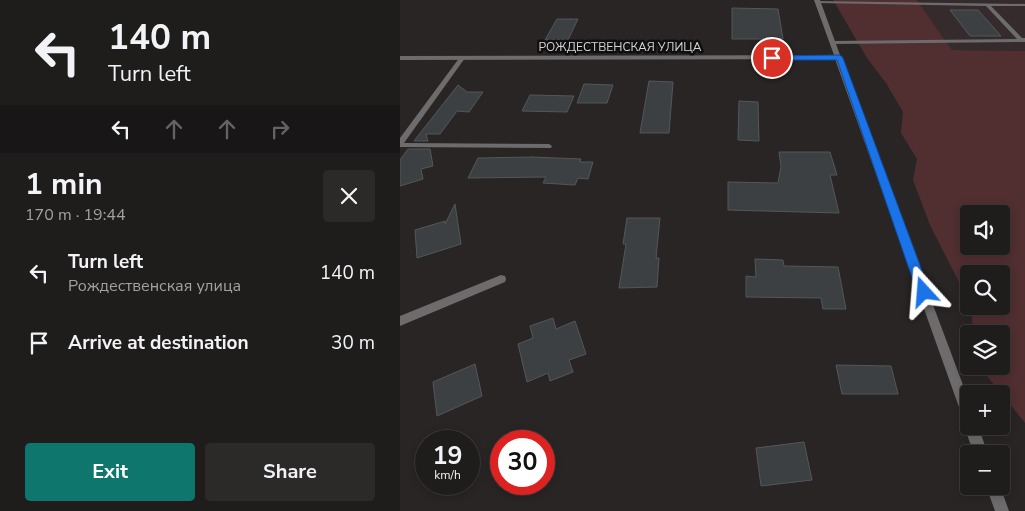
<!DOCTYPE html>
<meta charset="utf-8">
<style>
body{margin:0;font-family:"Nunito Sans",sans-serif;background:#2c2929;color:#f1f3f6;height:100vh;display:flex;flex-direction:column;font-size:19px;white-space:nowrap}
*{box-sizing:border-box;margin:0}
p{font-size:16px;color:#a1a1a3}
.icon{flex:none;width:28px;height:28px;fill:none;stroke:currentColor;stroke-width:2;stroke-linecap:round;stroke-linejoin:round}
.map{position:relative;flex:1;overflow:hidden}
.sheet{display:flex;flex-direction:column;background:#1f1c1c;width:400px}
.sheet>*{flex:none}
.hud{background:#1f1c1c;color:#f1f3f6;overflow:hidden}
.fabs{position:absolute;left:560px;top:205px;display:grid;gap:10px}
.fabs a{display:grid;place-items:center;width:50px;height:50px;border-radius:5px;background:#1f1c1c;box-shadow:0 2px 8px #0003,0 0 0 1px #3c3a3b;font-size:25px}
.speed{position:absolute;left:15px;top:430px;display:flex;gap:10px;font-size:25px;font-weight:700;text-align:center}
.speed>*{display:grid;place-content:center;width:65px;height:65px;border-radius:50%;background:#1f1c1c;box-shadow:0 2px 8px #0003,0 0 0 1px #3c3a3b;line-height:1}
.speed small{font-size:12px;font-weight:400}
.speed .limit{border:8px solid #d22;background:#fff;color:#111}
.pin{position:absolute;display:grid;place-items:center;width:42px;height:42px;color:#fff;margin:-21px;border:2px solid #fff;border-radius:50%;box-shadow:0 1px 5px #0007}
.me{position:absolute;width:55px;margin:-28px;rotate:341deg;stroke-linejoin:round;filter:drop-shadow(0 0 4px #0008)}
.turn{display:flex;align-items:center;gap:18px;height:105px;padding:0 25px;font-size:22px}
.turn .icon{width:65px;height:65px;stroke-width:2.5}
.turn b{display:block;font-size:35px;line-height:42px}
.lanes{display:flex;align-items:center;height:48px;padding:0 25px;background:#0003;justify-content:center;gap:25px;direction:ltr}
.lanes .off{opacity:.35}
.round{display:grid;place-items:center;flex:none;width:52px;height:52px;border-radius:5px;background:#2c2929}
.headline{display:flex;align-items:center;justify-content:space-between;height:85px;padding:0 25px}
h1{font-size:30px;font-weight:700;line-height:38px}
.button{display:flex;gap:10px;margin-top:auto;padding:10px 25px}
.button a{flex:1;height:58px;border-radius:5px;background:#0f766e;color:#fff;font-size:20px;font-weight:700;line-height:58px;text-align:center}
.button a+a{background:#2c2929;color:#f1f3f6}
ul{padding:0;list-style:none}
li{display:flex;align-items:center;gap:15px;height:70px;padding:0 25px}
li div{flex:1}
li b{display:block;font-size:19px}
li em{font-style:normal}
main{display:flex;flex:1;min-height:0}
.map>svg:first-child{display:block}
.built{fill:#362b2c}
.green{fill:#512e2f;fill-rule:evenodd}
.building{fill:#3d4042;stroke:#545759}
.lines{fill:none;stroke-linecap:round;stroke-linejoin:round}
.lane{fill:#6d6b6b;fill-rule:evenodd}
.street{fill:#6d6b6b;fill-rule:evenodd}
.route{fill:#1a73e8;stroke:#114b97}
.labels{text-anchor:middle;stroke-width:5;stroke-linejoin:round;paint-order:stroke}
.far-street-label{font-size:12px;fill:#d7d5d5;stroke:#100f0f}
</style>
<main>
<section class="sheet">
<div class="hud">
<div class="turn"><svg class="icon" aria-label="left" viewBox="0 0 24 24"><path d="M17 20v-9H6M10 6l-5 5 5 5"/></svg><div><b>140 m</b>Turn left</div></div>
<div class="lanes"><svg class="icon" aria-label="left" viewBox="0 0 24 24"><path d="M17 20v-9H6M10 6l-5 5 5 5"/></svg><svg class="icon off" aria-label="ahead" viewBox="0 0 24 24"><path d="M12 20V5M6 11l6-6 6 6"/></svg><svg class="icon off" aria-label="ahead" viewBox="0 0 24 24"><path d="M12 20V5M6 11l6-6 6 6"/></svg><svg class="icon off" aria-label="right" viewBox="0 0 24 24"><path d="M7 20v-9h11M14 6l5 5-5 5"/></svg></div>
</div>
<div class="headline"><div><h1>1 min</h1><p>170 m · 19:44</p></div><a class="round"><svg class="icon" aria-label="close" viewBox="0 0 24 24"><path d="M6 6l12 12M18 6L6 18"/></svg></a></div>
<ul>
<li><svg class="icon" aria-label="left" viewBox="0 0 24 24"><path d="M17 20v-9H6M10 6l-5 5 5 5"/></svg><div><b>Turn left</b><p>Рождественская улица</p></div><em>140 m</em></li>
<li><svg class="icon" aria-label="arrive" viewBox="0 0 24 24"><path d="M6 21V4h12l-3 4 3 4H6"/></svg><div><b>Arrive at destination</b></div><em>30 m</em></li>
</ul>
<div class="button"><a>Exit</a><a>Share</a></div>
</section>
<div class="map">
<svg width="625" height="511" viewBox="0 0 625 511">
<rect width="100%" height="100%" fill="#292525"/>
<path class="built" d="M517,0H625V51L552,50Z"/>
<path class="green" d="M433,0H517L552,50L625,51V423L579,366H601V334H574L570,306H601V274H569V302L530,225L513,180L517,159L501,133L503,112L486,83L467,58ZM569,214H601V246H569Z"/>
<path class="building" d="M332,8L378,9L383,39H332Z
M550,10H578L601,36H570Z
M157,19H178L168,40H145Z
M249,81L273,82L269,133H240Z
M184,84L213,85L207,103H177Z
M58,85L67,92H83L69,112L57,111L40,134H26L28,141H14Z
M130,95L174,96L167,112L122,111Z
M339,101L358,102L359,141L338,140Z
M8,149H30L33,166L21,169L23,179L0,186V160Z
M379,152H430L437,175H430L439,213L328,210V182L378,183L381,166Z
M132,157L181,159L180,162H193L188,179L178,178L175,185L143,183L146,177L68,178L78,158Z
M55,204L61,244L17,258L15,230L45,221V224Z
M227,218H260L256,258H259L257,287L219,288L226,244H223Z
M355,259L383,260L384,266L438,267L446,309H423L421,298L346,297V276L356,277Z
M153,318L156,329L175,321L186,354L169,360L173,372L150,381L148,373L127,382L118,344L133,338L130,326Z
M75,364L82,396L37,416L33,382Z
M436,365L491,366L498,394H442Z
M404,442L412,480L361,486L356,448Z"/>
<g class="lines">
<path class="lane" d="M416,1L625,4V6H591L622,38H625V42L434,44L431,42L432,41L617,39L586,6L418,3H416Z
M62,56L65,58L4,143L149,144L152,146L151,148L0,147V138L60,57Z"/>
<path class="street" d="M414,0H420L440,55L443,57L441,59L569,401V426H578L588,454H574L564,426L565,424L435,59L0,60V56L434,55Z
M101,275L105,276L106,279L105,282L0,326V316Z
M586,486H600L609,511H595Z"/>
</g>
<path class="route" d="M440,55L443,58L530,292L528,296H519L517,292L437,60H372L369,58L372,56Z"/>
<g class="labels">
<g class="far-street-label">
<text x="220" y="51">РОЖДЕСТВЕНСКАЯ УЛИЦА</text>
</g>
</g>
</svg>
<div class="fabs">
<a><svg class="icon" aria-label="sound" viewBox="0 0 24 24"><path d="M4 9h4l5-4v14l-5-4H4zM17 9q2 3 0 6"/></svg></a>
<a><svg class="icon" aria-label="search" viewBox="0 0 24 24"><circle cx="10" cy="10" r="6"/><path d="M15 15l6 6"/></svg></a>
<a><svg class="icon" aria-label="layers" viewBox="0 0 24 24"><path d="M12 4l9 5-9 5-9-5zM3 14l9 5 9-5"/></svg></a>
<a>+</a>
<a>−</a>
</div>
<div class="speed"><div>19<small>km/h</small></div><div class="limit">30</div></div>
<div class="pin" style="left:372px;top:58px;background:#d93025"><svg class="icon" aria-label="arrive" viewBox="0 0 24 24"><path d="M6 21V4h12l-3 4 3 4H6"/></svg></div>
<svg class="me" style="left:524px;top:292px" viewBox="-20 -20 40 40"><path d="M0-17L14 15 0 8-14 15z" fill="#1a73e8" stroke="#fff" stroke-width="4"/></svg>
</div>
</main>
